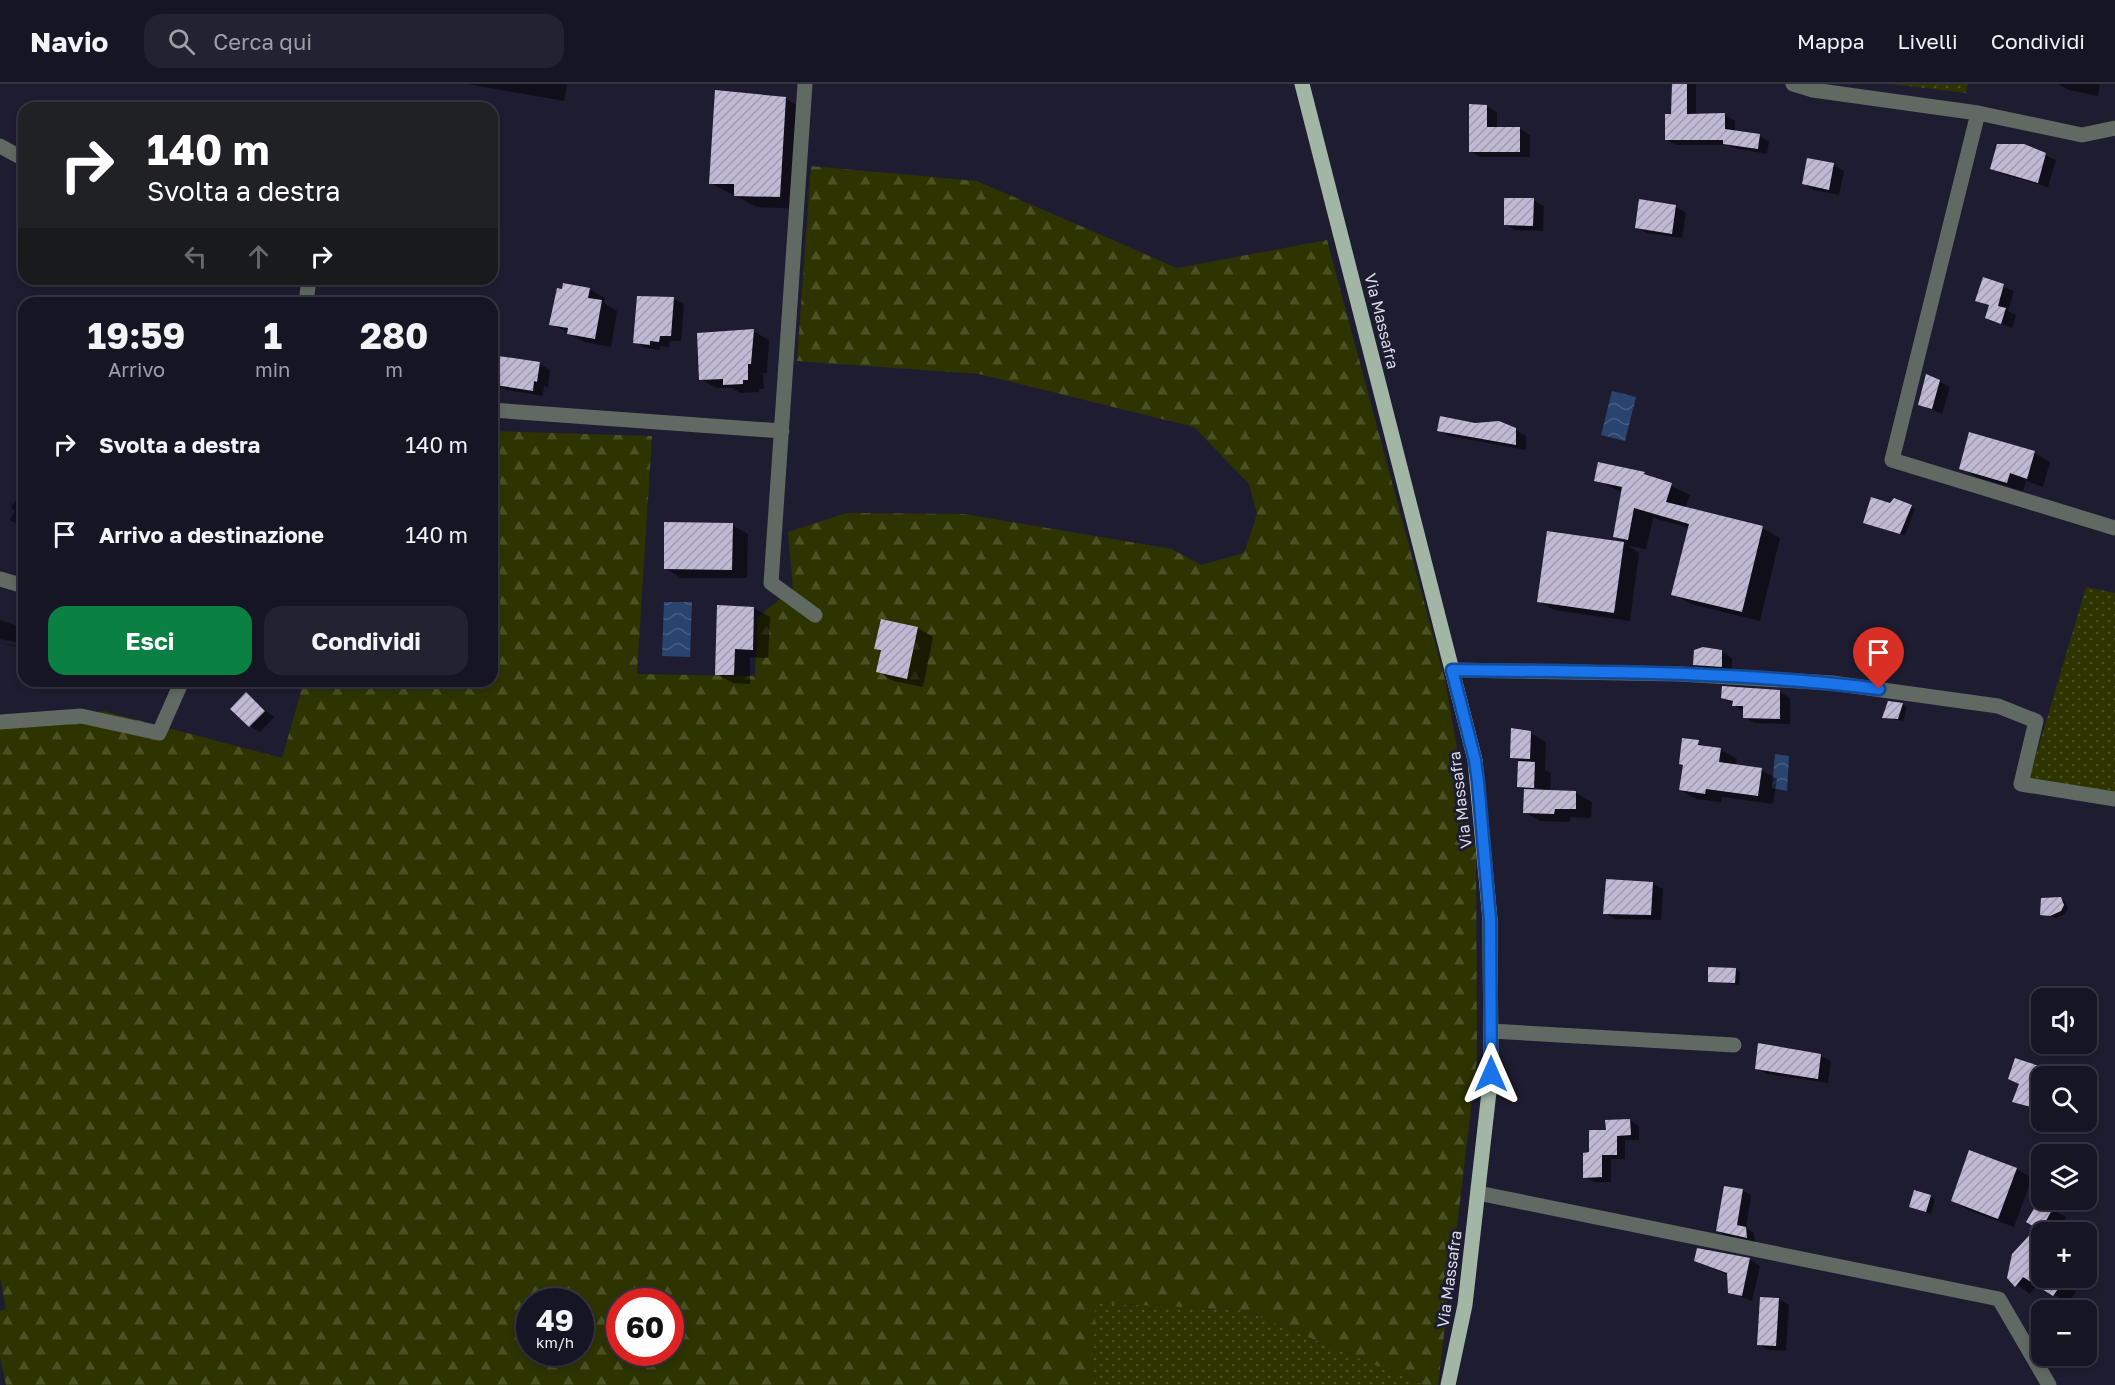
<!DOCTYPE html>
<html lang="it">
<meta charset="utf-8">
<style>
body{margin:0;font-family:"Golos Text",sans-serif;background:#232231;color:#f1f3f6;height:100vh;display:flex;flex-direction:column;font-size:22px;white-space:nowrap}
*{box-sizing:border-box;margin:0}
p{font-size:20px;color:#9e9fa6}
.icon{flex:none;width:33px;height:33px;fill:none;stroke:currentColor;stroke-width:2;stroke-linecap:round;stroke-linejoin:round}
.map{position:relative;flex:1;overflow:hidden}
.panel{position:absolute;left:18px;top:213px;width:480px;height:390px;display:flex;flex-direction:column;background:#161524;border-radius:18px;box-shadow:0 3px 9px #0003,0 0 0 2px #353441}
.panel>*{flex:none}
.top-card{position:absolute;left:18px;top:18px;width:480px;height:183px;border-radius:18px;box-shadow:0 3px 9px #0003,0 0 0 2px #353441;background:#202124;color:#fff;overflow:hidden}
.fabs{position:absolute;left:2031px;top:904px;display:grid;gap:12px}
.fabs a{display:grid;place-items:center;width:66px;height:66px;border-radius:12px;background:#161524;box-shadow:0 3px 9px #0003,0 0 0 2px #353441;font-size:30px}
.speed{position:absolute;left:516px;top:1204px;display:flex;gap:12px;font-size:30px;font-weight:700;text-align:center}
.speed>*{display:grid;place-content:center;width:78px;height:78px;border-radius:50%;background:#161524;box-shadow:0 3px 9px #0003,0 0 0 2px #353441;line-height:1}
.speed small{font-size:15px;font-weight:400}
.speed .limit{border:9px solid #d22;background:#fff;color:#111}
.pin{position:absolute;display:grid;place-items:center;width:51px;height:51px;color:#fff;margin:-62px -26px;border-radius:50% 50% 50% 0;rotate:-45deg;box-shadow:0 0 6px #0007}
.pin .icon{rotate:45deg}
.me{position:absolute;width:66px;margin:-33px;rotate:0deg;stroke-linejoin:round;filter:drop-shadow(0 0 4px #0008)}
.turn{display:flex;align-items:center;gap:21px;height:126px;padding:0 30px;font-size:27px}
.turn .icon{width:78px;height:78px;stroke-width:2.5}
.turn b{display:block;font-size:42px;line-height:51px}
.lanes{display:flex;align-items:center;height:57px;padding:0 30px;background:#0003;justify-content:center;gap:30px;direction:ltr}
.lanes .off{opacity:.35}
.eta{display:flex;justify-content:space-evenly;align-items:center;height:102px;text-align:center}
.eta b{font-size:36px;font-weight:700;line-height:42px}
.action{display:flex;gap:12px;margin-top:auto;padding:12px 30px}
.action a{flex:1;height:69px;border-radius:18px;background:#0b8043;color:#fff;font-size:24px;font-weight:700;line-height:69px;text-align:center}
.action a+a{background:#232231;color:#f1f3f6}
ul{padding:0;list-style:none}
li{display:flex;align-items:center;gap:18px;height:90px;padding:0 30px}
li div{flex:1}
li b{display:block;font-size:22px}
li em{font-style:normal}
header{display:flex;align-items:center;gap:36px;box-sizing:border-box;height:84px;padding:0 30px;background:#161524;border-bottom:2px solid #353441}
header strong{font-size:28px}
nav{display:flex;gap:33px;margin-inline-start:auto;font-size:21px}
.search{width:420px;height:54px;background:#232231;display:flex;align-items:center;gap:15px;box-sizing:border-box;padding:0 21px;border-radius:18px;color:#9e9fa6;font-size:22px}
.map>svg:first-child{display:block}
.grass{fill:url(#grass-dots)}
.forest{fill:url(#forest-firs);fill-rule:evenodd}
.water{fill:url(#water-waves)}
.shadow{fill:#0007;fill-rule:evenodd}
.building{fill:url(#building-hatch)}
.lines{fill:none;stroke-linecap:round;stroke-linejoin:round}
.minor{stroke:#606962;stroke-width:15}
.major{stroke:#a1b6a5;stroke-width:15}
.route-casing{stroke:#114b97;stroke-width:15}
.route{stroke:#1a73e8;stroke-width:10}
.labels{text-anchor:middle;stroke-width:6;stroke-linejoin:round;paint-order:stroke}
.street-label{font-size:16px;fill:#dcdbe9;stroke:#1e1c30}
</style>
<header>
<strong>Navio</strong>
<div class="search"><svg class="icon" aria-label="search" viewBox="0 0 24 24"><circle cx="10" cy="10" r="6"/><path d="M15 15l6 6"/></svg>Cerca qui</div>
<nav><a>Mappa</a><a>Livelli</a><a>Condividi</a></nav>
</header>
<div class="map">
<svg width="2115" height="1301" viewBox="0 0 2115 1301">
<defs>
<pattern id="grass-dots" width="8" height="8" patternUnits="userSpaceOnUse" patternTransform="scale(1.5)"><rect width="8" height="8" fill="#2d3400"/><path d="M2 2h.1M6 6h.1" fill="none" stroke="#4b5125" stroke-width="1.8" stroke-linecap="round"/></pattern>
<pattern id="forest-firs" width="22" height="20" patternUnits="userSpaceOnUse" patternTransform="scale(1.5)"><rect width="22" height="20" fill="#2d3400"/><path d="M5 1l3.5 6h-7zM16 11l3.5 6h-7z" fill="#4b5125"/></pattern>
<pattern id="water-waves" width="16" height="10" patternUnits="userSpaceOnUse" patternTransform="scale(1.5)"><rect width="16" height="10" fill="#29446e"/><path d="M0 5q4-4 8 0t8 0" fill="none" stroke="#475e83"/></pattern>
<pattern id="building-hatch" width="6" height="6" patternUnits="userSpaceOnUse" patternTransform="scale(1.5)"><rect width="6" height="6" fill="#bfb9d4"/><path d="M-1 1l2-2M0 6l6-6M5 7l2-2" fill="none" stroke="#a09bb0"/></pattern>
</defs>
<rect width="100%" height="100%" fill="#1e1c30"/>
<path class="grass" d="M1891,0H1968L1966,9Z
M2086,503L2115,509V710L2029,695Z
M1095,1219L1243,1226L1424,1301H1090Z"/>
<path class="forest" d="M811,82L977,97L1177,184L1327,156L1445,596L1476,769L1477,975L1438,1301H1424L1243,1226L1096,1219L1090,1301H6L0,1273V1227L6,1225L0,1194V636L104,627L282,674L304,597H492V347L652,352L637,590L755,592L758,533L793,504L788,448L846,429L964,430L1172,465L1201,481L1244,469L1257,430L1249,400L1194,343L979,290L797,277ZM530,1218H580V1269H530ZM620,1218H670V1269H620Z"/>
<path class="water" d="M1612,307L1636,313L1625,357L1601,351Z
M664,518H692L690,573L662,572Z
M1775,670L1789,672L1787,707L1772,704Z"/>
<path class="shadow" d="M467,0H567L564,17Z
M1673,0H1696V31H1725L1735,37V48L1759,52L1769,57L1767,70L1734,64L1727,61H1676L1666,55L1673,31Z
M2058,0H2100L2098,12L2069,6Z
M786,15L807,27L801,125L757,123L710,99Z
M1486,22L1497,28V44L1520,45L1530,51V73H1481L1470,67Z
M2024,62L2056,76L2048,103L2002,90L1992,84Z
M1808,76L1834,81L1844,87L1839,111L1814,106L1804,100Z
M1533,116L1544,122L1543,147L1515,146L1505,140Z
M1676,123L1686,129L1682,154L1647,149L1636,143Z
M363,195H427V199L389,196V199Z
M1984,195L2014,207L2008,227L2016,231L2012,244L1987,234L1990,223L1977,216Z
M589,205L605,214L604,219L617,227L611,263L585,258L551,240Z
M674,215L684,220L681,257H670L669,263L660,262V266L645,264L635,258Z
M753,247L769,256L767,289H763L764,305H759V308L741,309L731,304H716L701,295Z
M492,272L540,280L550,286L548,303L544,302L543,312L507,306L492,299Z
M1939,297L1950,303L1942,330L1919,320Z
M1475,340L1516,346L1526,352V366L1449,352L1439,346Z
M2034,369L2050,378L2043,403L2026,397L2023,407L1976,393L1961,384Z
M1644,389L1690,411L1685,425L1762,444L1780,454L1760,537L1691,520L1673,510L1689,444L1653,434L1646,465L1628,462L1639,469L1630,537L1554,526L1538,517L1548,449L1628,460L1615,452L1623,409L1596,396Z
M20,410L24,412V444L10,436L15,427L11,424Z
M1890,420L1915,425L1905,451L1865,439Z
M732,441L748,450L747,494H681L665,484Z
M754,524L770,533L768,574L750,573V600L733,599L717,590Z
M0,536L24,544L22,564L0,559L19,562V559L0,555Z
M918,544L933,553L923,603L894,597L878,588L882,568L876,564Z
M1722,568L1732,574V588L1705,586L1694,580Z
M1780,608L1790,614V640L1755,639L1744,633L1745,628L1722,613Z
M246,610L274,633L260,648L250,642Z
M1902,620L1907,623L1903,637L1884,633Z
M1530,649L1546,658L1545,686L1551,689L1550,707L1576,709L1592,718L1591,734L1570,733V738L1540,737L1524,728L1525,706L1518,702L1520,678L1511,673ZM1533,701L1542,707H1536Z
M1684,656L1721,666L1737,675L1735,682L1761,686L1777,695L1773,720L1722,713L1721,718L1696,715L1680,706L1684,682L1680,680Z
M1652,799L1663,805L1661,836L1615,835L1604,829Z
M2060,814L2065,817L2068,824L2065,830L2056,834L2042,830Z
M1735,885L1740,888L1739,901L1709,897Z
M1820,971L1831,977L1828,999L1767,990L1756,984Z
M2016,976L2061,993H2042V1027L2014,1017L2021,1000Z
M1630,1036L1639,1042V1056H1625V1075H1611V1098H1594L1585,1093L1607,1048Z
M2016,1085L2032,1094L2014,1143L1968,1126L1953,1117Z
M1742,1106L1751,1111L1746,1144L1754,1149L1755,1158L1726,1152L1717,1147Z
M1915,1108L1935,1115L1931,1130L1911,1123Z
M2039,1118L2066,1133L2061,1144L2071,1149H2042V1194H2077L2071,1203L2076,1208L2068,1219L2037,1201L2030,1210L2008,1194L2038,1144Z
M2086,1157L2096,1162L2086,1178Z
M1698,1165L1750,1176L1760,1182L1752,1217L1729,1208L1728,1191L1695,1177Z
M1778,1215L1789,1221L1786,1267L1769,1266L1758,1260Z"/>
<path class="building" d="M1672,0H1687V30L1725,29V45L1760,50L1758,65L1723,60V56H1665V30H1671Z
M715,6L786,13L780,113L734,112V100H709Z
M1469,20L1487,21V43H1520V68H1469Z
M1997,60H2024L2046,69L2038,99L1990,85Z
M1807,74L1834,79L1829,106L1802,100Z
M1504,114H1534L1533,142L1504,141Z
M1639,115L1676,121L1672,150L1635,144Z
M1983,193L2004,200L1998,222L2006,224L2001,240L1985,234L1989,221L1975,217Z
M563,199L590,204L588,214L602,216L595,255L567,250L568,244L549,241L557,204L562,205Z
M637,212L674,213L671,252H660L659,258L650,257V261L633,259Z
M754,245L751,280H748V296H743V300L723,301V295L699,296L697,249Z
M492,271L540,278L537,298L534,297L533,307L495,301L496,297H492Z
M1926,290L1940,296L1932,325L1918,321Z
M1440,332L1475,339L1499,337L1516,344V361L1437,347Z
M1969,348L2035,367L2027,395L2010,389L2007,399L1959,385Z
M1598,378L1645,388L1644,390L1672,399L1666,418L1763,442L1742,528L1671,511L1689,440L1634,424L1628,456L1613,453L1622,403L1594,397Z
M1871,413L1890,419L1894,414L1912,421L1900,450L1863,439Z
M664,438L733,439L732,486L664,485Z
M1547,447L1624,458L1614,529L1537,518Z
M717,521L754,523L753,566L735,565L734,591H715Z
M881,535L918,543L907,595L876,588L881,566L874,565Z
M1703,563L1722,566V583L1693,581L1694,566Z
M1722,602L1780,606V635L1743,634V622H1732L1733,617L1721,614Z
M246,608L265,627L249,643L230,625Z
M1888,617L1903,619L1898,635L1882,634Z
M1511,644L1531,647L1530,675L1510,674Z
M1682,654L1699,656L1698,661L1721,664L1719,678L1762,684L1758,712L1706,705L1705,710L1679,706L1683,681L1679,680Z
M1518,677L1535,678L1534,704L1517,703Z
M1524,705L1576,707V725H1555L1554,730L1523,729Z
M1606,795L1653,798L1651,831L1603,830Z
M2061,813L2064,821L2061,827L2050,832L2040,831L2041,814Z
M1708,883L1736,884L1735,899L1708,898Z
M1758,959L1821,970L1818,995L1755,985Z
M2015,974L2042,983V1016L2039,1025L2012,1018L2019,1000L2008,995Z
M1630,1035L1631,1051L1617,1052V1071H1602V1093L1583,1094V1069L1589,1068V1046H1606L1605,1036Z
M1969,1066L2017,1084L1998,1135L1951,1117Z
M1724,1102L1743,1105L1737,1141L1746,1143L1747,1154L1716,1147Z
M1914,1106L1931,1111L1926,1128L1909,1123Z
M2039,1116L2053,1124L2042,1144V1194H2066L2053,1212L2023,1193L2015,1203L2007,1194L2012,1170L2036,1144L2026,1138Z
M1697,1164L1750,1174L1742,1212L1728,1209L1727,1189L1694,1177Z
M1760,1213L1779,1214L1776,1262L1757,1261Z"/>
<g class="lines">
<path class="minor" d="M805,0L771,499L815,531
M1793,0L1813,6L1978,29L2082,51L2115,44
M1978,29L1892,376L2115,444
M0,62L24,75
M306,219L309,195
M492,326L782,347
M0,495L24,502
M1452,586L1679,590L1832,599L1998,622L2036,637L2021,700L2115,715
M0,638L81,632L159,649L182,597
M1491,947L1734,961
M1478,1109L1999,1215L2049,1301"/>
<path class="major" d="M1302,0L1475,676L1490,835L1491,990L1465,1221L1448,1301"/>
</g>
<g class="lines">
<g class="route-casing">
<path id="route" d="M1491,990L1490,835L1478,698L1475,676L1452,586C1594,588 1738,587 1879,605"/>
</g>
<use href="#route" class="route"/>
</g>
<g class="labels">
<g class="street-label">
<text transform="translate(1382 237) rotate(76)" y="6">Via Massafra</text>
<text transform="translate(1460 716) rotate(-97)" y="6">Via Massafra</text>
<text transform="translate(1449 1195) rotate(-82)" y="6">Via Massafra</text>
</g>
</g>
</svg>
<div class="fabs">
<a><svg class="icon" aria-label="sound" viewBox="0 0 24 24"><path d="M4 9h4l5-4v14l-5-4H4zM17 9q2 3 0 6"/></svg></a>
<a><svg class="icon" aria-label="search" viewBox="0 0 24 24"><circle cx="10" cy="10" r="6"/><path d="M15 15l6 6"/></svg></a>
<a><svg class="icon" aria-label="layers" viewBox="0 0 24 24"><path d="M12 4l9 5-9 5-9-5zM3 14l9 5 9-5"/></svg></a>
<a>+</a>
<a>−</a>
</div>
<div class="speed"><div>49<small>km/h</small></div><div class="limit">60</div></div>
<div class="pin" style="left:1879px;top:605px;background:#d93025"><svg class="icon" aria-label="arrive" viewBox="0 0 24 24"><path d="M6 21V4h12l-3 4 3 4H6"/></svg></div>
<svg class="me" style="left:1491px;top:990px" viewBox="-20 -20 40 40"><path d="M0-17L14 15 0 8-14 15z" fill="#1a73e8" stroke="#fff" stroke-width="4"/></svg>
<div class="top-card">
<div class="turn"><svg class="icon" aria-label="right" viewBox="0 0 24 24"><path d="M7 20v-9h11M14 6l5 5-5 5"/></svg><div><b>140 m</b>Svolta a destra</div></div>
<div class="lanes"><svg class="icon off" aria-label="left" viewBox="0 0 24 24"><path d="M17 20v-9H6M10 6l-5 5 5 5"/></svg><svg class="icon off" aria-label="ahead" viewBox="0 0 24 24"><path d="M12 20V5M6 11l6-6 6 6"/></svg><svg class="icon" aria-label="right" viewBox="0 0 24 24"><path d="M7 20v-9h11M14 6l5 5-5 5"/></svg></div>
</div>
<section class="panel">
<div class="eta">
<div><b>19:59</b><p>Arrivo</p></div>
<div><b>1</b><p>min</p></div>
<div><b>280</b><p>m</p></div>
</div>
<ul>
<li><svg class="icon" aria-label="right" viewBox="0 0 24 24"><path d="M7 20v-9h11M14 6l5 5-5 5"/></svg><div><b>Svolta a destra</b></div><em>140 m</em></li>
<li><svg class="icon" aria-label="arrive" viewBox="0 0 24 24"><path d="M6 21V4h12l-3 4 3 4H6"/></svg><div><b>Arrivo a destinazione</b></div><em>140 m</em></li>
</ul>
<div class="action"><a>Esci</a><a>Condividi</a></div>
</section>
</div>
